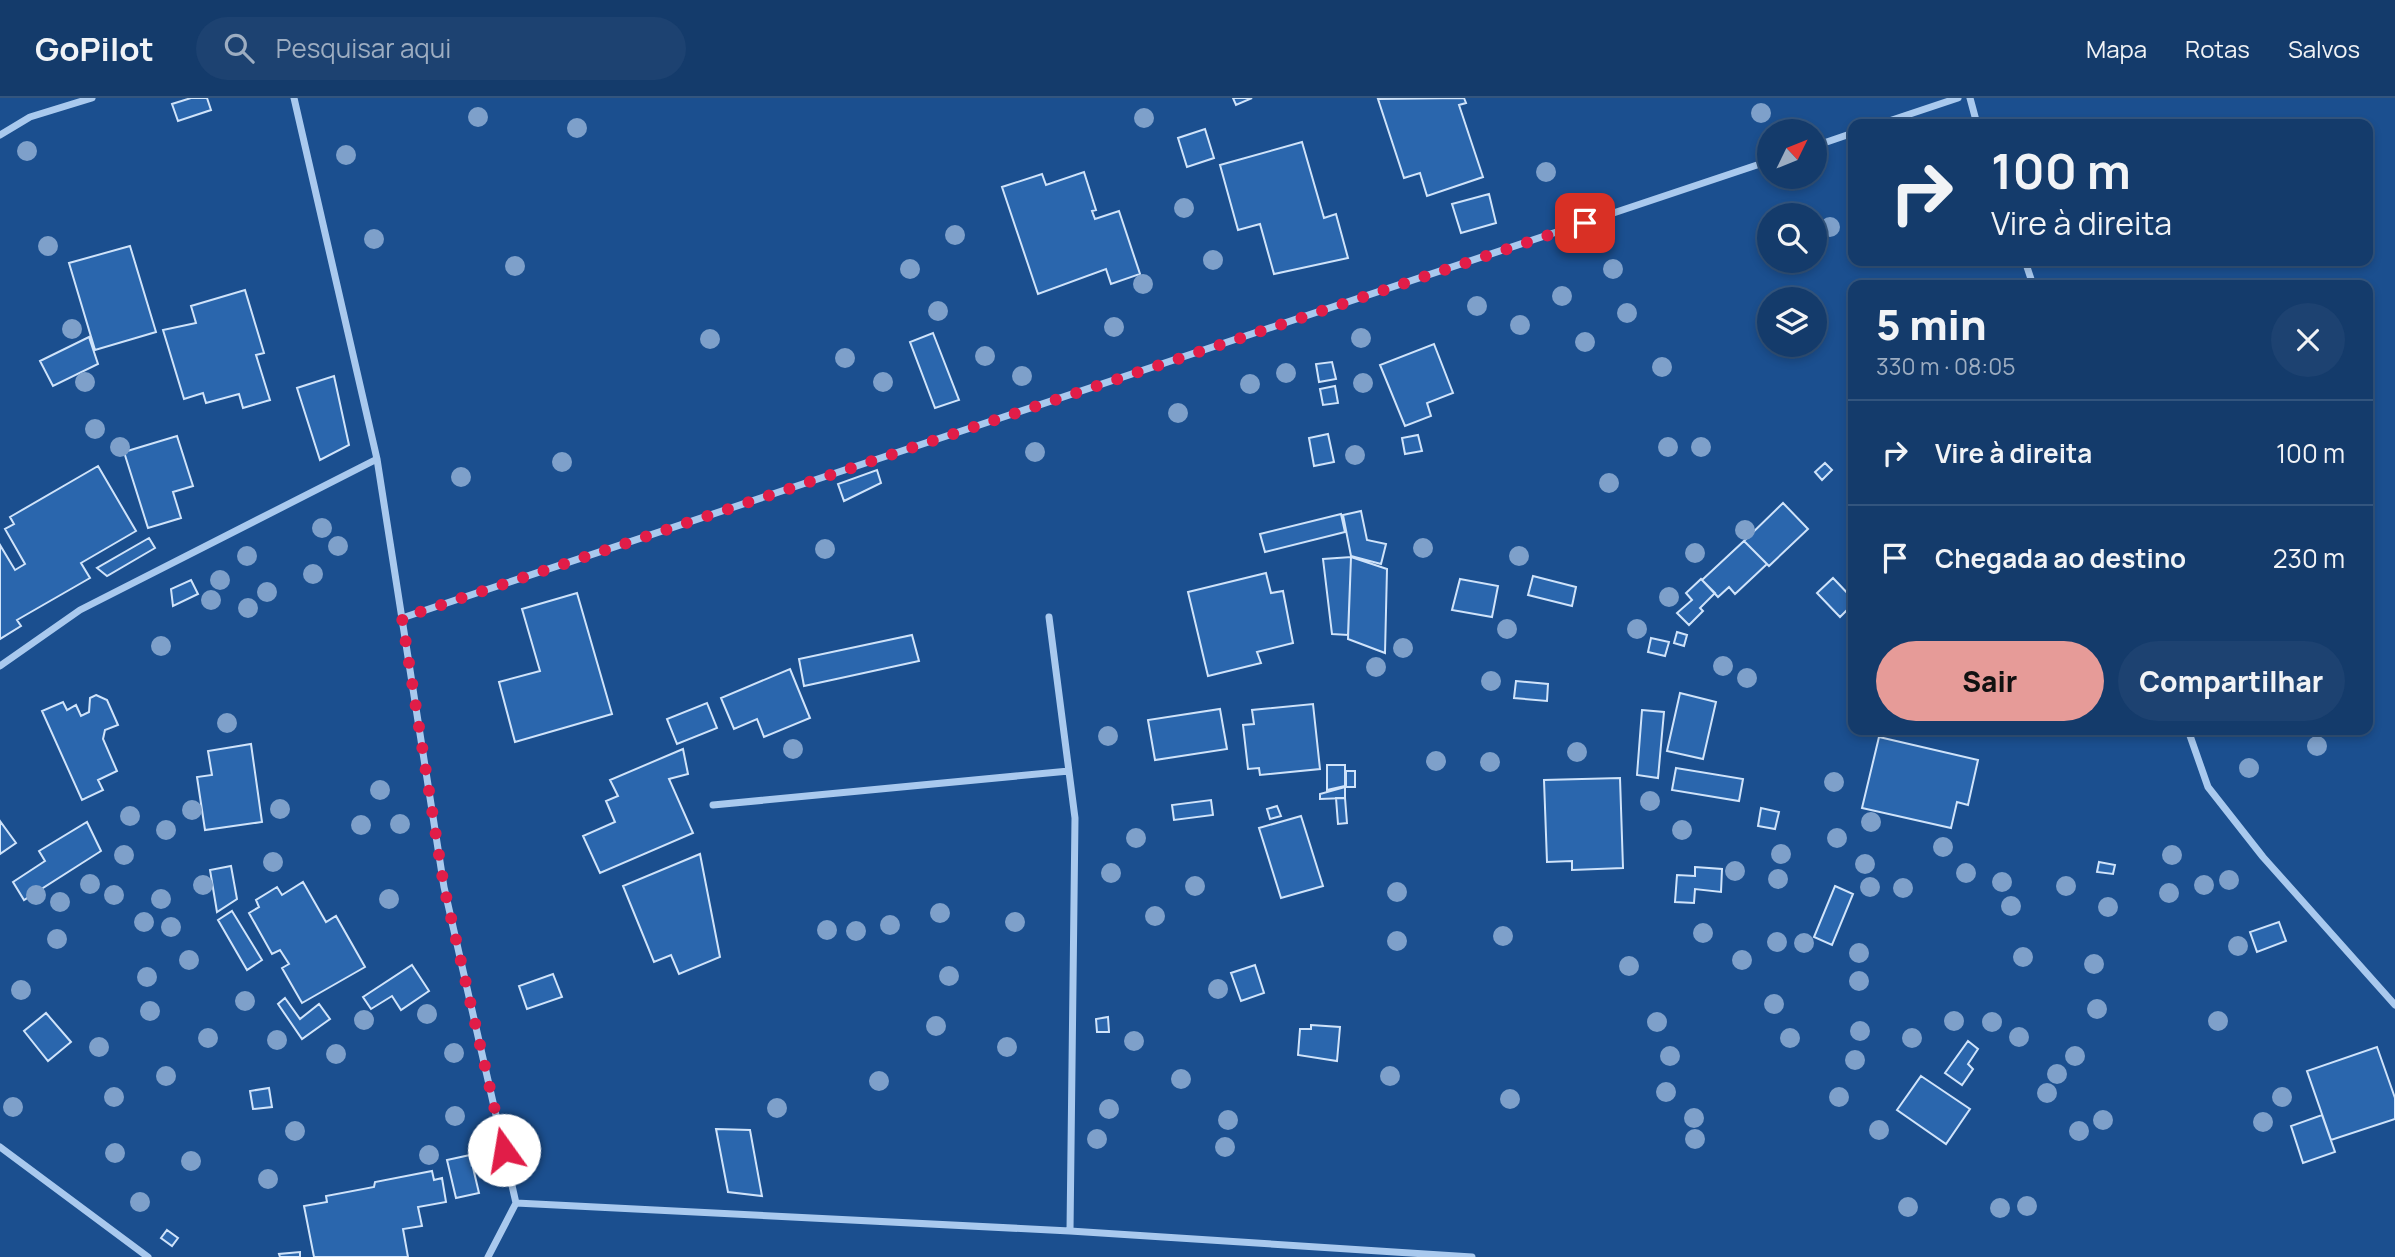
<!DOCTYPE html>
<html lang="pt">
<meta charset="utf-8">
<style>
body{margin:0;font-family:Manrope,sans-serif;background:#1d4271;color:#f1f3f6;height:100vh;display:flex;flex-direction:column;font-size:26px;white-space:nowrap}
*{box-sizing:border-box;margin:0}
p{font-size:23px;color:#9dadc1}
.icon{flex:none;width:38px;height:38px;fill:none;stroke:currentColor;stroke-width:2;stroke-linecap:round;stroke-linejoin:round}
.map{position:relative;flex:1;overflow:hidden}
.drawer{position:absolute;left:1848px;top:182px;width:525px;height:455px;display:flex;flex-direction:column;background:#143b6b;border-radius:14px;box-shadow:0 4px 10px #0003,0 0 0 2px #33557e}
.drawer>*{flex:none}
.top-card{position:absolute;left:1848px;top:21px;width:525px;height:147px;border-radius:14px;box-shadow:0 4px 10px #0003,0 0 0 2px #33557e;background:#143b6b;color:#f1f3f6;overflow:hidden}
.needle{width:46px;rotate:47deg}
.buttons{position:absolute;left:1757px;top:21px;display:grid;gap:14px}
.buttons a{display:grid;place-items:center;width:70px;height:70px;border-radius:50%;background:#143b6b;box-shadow:0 4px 10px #0003,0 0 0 2px #33557e;font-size:35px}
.pin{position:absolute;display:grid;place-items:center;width:60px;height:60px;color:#fff;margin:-30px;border-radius:14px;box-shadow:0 4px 10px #0006}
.me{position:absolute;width:77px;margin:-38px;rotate:347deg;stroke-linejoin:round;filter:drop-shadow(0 0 5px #0008)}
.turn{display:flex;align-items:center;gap:24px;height:147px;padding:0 28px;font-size:32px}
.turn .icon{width:91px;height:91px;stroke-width:2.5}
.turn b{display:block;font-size:49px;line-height:60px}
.round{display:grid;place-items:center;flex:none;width:74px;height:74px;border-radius:37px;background:#1d4271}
.summary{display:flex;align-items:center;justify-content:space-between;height:119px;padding:0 28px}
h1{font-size:42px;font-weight:800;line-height:52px}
.button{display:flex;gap:14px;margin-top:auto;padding:14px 28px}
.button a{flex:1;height:80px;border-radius:42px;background:#e69b98;color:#111;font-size:28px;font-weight:800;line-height:80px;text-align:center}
.button a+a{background:#1d4271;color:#f1f3f6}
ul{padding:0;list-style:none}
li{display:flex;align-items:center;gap:21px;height:105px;padding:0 28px;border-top:2px solid #33557e}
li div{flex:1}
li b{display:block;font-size:26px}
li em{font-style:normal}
header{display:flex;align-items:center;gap:42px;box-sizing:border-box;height:98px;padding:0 35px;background:#143b6b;border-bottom:2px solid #33557e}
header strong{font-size:33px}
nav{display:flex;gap:38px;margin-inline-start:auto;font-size:24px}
.search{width:490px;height:63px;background:#1d4271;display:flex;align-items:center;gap:18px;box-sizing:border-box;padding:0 24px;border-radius:38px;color:#9dadc1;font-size:26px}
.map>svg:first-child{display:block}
.building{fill:#2a66ad;stroke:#cfe3fa;stroke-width:2}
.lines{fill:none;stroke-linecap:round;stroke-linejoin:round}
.minor{stroke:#a9c9ee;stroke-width:7}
.tree{fill:#7ea0ca}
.route{stroke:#e11d48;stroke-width:12;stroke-dasharray:0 21.6}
</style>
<header>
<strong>GoPilot</strong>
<div class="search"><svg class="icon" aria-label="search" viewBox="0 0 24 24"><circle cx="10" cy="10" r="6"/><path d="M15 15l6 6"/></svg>Pesquisar aqui</div>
<nav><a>Mapa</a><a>Rotas</a><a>Salvos</a></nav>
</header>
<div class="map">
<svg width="2395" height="1159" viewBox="0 0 2395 1159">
<rect width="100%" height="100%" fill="#1b4f8f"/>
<path class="building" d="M191,0H207L211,12L178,23L172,6Z
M1233,0H1252L1236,7Z
M1464,0L1466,5L1459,7L1483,79L1427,98L1420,75L1404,80L1378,1Z
M1205,31L1214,60L1187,69L1178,40Z
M1302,44L1324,120L1336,116L1348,160L1274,176L1260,126L1238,132L1220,67Z
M1084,74L1096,112L1092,113L1095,121L1119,113L1140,176L1111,186L1106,171L1038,196L1002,89L1042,76L1046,87Z
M1489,96L1496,125L1461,135L1452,106Z
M130,148L156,234L95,252L69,165Z
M245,192L264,255L256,257L270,302L243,310L239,296L206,305L203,295L184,301L163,232L196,225L191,208Z
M933,235L959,302L935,310L910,244Z
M89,239L98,266L53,288L40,263Z
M1434,246L1453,295L1427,305L1431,318L1405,328L1380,267Z
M1332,264L1336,281L1319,284L1316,266Z
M334,278L349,347L320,362L297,290Z
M1335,288L1338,305L1323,307L1320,291Z
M1328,336L1334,364L1314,368L1309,340Z
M1418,337L1422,353L1405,356L1402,340Z
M177,338L193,388L173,394L181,420L148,430L124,354Z
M1825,365L1832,372L1822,382L1815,374Z
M98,368L136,433L81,465L90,480L17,522L21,528L0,541V447L15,472L25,466L5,431L14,426L10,419Z
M877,372L881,385L844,403L838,386Z
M1783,405L1808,431L1769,468L1744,443Z
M1361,413L1367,442L1386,446L1381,466L1351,458L1343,417Z
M1341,416L1345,434L1265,454L1260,436Z
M149,440L155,450L107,478L97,470Z
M1744,443L1767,466L1735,496L1729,489L1718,499L1702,482Z
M1351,459L1348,537L1332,536L1323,461Z
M1351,459L1387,471L1385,555L1348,541Z
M1266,475L1271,495L1283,493L1293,545L1257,554L1261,565L1208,578L1188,494Z
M1533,478L1576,489L1572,508L1528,497Z
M1833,480L1853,501V506L1840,519L1817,495Z
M1460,481L1498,488L1492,519L1452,512Z
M1701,481L1715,495L1700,510L1703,513L1689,527L1677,515L1692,502L1686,495Z
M191,482L198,496L173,508L171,491Z
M577,495L612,616L515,644L499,584L540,573L522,511Z
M1677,534L1687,537L1684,548L1674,545Z
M912,537L919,563L804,588L799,561Z
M1651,540L1669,544L1665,558L1648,554Z
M790,571L810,620L764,639L757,621L734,631L721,600Z
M1516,583L1548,586L1547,603L1514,600Z
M1680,595L1716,604L1703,661L1667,653Z
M96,597L107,602L118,627L105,632L103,641L117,673L98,682L103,692L82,702L42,613L63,604L67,612L76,607L81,618L89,614L90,600Z
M707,605L717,630L677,646L667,621Z
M1313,606L1320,671L1260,677L1259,670L1248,671L1243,627L1254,626L1252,612Z
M1220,611L1227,651L1155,662L1148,622Z
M1642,612L1664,614L1658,680L1637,677Z
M1879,639L1978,662L1968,707L1957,704L1951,730L1862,710Z
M251,646L262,724L205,732L197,679L212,677L208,653Z
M683,651L688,676L669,681L693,735L600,775L583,738L615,724L606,703L618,698L610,682Z
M1327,667H1345V688L1327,692Z
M1676,670L1743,681L1739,703L1672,692Z
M1346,673H1355V689H1346Z
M1620,680L1623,770L1572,772V763L1547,764L1544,682Z
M1345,689V700L1320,701V696Z
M1336,700H1345L1347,725L1338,726Z
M1211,702L1213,717L1174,722L1172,707Z
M1277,708L1281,718L1270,721L1267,711Z
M1761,710L1779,714L1775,731L1758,728Z
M1301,718L1323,788L1281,800L1259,730Z
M0,723L16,745L0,756Z
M87,724L101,753L24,802L13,784L45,763L39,753Z
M700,756L720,859L679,876L671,857L654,864L623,788Z
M2099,764L2115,767L2113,776L2097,774Z
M231,768L237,801L217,814L210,772Z
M1695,769L1722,771L1721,794L1695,791L1694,805L1675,804L1677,777L1695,778Z
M303,784L326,824L336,818L365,869L302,905L282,870L289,866L280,852L272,856L249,815L259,809L256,802L277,789L282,797Z
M1835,788L1853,796L1832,847L1814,839Z
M232,813L262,862L247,872L218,822Z
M2279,824L2286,843L2257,854L2250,834Z
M412,867L429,893L401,912L392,898L371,911L363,899Z
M1255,867L1264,895L1241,903L1231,875Z
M553,876L562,899L527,911L519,888Z
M285,900L300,921L319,906L330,921L302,941L278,906Z
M46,915L71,944L48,963L24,933Z
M1108,919L1109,934H1097L1096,921Z
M1311,927L1340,929L1337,963L1298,957L1300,931H1311Z
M1968,943L1978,951L1968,966L1973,971L1962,987L1945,975Z
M2377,949L2395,1000V1021L2331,1042L2307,973Z
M1921,978L1970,1011L1946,1046L1897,1012Z
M269,990L272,1009L253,1011L250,993Z
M2322,1017L2335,1054L2303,1065L2291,1028Z
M716,1031L750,1032L762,1098L728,1094Z
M470,1057L479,1095L456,1100L447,1062Z
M432,1073L434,1082L442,1080L446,1104L418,1109L422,1128L403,1131L408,1159H314L304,1108L327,1104L326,1098L374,1089L375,1084Z
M167,1132L178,1140L172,1148L161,1140Z
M300,1154V1159H280L279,1156Z"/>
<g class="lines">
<path class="minor" d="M294,0L377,361L444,789L516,1105L488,1159
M1970,0L1977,26
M1880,26L1958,0
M0,37L30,19L92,0
M1815,48L1853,35
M2025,163L2033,187
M1049,519L1075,720L1070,1133
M402,520L1769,63
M0,568L80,512L377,361
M2188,632L2208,689L2263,759L2395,907
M713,707L1069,673
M0,1049L148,1159
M516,1105L1070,1133L1472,1159"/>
</g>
<g class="tree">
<circle cx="1761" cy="15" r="10"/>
<circle cx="478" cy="19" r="10"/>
<circle cx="1144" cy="20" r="10"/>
<circle cx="577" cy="30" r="10"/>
<circle cx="27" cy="53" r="10"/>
<circle cx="346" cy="57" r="10"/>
<circle cx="1546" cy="74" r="10"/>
<circle cx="1184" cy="110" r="10"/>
<circle cx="1830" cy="129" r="10"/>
<circle cx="955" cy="137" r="10"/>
<circle cx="374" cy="141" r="10"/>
<circle cx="48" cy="148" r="10"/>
<circle cx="1213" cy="162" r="10"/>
<circle cx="515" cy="168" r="10"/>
<circle cx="910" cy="171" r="10"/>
<circle cx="1613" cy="171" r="10"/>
<circle cx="1143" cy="186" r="10"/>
<circle cx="1562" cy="198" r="10"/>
<circle cx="1477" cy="208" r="10"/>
<circle cx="938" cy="213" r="10"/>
<circle cx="1627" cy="215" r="10"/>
<circle cx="1520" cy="227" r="10"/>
<circle cx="1114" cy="229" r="10"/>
<circle cx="72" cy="231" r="10"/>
<circle cx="1361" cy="240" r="10"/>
<circle cx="710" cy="241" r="10"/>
<circle cx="1585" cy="244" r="10"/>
<circle cx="985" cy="258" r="10"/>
<circle cx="845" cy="260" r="10"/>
<circle cx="1662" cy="269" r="10"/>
<circle cx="1286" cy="275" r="10"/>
<circle cx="1022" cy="278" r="10"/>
<circle cx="85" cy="284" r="10"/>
<circle cx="883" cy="284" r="10"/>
<circle cx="1363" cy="285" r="10"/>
<circle cx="1250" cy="286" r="10"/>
<circle cx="1178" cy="315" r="10"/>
<circle cx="95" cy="331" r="10"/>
<circle cx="120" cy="349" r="10"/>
<circle cx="1668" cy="349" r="10"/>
<circle cx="1701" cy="349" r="10"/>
<circle cx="1035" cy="354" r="10"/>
<circle cx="1355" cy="357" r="10"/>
<circle cx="562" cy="364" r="10"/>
<circle cx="461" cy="379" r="10"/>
<circle cx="1609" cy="385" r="10"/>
<circle cx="322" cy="430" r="10"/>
<circle cx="1745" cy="432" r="10"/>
<circle cx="338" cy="448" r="10"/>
<circle cx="1423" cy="450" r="10"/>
<circle cx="825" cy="451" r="10"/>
<circle cx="1695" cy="455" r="10"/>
<circle cx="247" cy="458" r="10"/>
<circle cx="1519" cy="458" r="10"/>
<circle cx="313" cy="476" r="10"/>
<circle cx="220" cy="482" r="10"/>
<circle cx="267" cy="494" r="10"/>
<circle cx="1669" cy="499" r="10"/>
<circle cx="211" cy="502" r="10"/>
<circle cx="248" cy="510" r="10"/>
<circle cx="1507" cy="531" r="10"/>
<circle cx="1637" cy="531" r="10"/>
<circle cx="161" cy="548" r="10"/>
<circle cx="1403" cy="550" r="10"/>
<circle cx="1723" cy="568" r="10"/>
<circle cx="1376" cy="569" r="10"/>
<circle cx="1747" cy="580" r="10"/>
<circle cx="1491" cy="583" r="10"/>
<circle cx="227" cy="625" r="10"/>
<circle cx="1108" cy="638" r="10"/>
<circle cx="2317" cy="648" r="10"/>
<circle cx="793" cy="651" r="10"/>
<circle cx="1577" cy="654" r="10"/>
<circle cx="1436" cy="663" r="10"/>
<circle cx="1490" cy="664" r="10"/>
<circle cx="2249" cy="670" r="10"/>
<circle cx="1834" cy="684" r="10"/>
<circle cx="380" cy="692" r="10"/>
<circle cx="1650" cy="703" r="10"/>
<circle cx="280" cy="711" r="10"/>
<circle cx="192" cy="712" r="10"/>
<circle cx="130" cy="718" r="10"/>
<circle cx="1871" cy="724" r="10"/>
<circle cx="400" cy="726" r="10"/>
<circle cx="361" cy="727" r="10"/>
<circle cx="166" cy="732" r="10"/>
<circle cx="1682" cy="732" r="10"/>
<circle cx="1136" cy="740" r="10"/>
<circle cx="1837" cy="740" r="10"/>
<circle cx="1943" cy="749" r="10"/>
<circle cx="1781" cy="756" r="10"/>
<circle cx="124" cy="757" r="10"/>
<circle cx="2172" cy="757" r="10"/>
<circle cx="273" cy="764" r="10"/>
<circle cx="1865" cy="766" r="10"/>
<circle cx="1735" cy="773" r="10"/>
<circle cx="1111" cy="775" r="10"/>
<circle cx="1966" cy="775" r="10"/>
<circle cx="1778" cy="781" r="10"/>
<circle cx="2229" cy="782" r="10"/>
<circle cx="2002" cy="784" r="10"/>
<circle cx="90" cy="786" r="10"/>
<circle cx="203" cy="787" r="10"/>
<circle cx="2204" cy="787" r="10"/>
<circle cx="1195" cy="788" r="10"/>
<circle cx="2066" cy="788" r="10"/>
<circle cx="1870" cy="789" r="10"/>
<circle cx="1903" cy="790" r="10"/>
<circle cx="1397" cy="794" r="10"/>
<circle cx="2169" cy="795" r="10"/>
<circle cx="36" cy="797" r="10"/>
<circle cx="114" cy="797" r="10"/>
<circle cx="161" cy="801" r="10"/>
<circle cx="389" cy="801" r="10"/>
<circle cx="60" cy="804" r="10"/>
<circle cx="2011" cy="808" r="10"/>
<circle cx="2108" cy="809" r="10"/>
<circle cx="940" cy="815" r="10"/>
<circle cx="1155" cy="818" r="10"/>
<circle cx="144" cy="824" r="10"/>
<circle cx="1015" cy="824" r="10"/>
<circle cx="890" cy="827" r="10"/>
<circle cx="171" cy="829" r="10"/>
<circle cx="827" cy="832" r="10"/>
<circle cx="856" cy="833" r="10"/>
<circle cx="1703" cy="835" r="10"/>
<circle cx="1503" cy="838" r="10"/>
<circle cx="57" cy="841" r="10"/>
<circle cx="1397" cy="843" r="10"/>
<circle cx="1777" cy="844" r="10"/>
<circle cx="1804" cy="845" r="10"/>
<circle cx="2238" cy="848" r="10"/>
<circle cx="1859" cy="855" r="10"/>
<circle cx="2023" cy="859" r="10"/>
<circle cx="189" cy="862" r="10"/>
<circle cx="1742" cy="862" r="10"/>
<circle cx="2094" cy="866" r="10"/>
<circle cx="1629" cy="868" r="10"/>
<circle cx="949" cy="878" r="10"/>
<circle cx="147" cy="879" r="10"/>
<circle cx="1859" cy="883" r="10"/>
<circle cx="1218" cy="891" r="10"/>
<circle cx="21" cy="892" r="10"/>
<circle cx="245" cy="903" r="10"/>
<circle cx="1774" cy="906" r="10"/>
<circle cx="2097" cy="911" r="10"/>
<circle cx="150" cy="913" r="10"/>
<circle cx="427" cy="916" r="10"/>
<circle cx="364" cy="922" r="10"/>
<circle cx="1954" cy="923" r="10"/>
<circle cx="2218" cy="923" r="10"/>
<circle cx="1657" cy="924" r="10"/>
<circle cx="1992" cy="924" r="10"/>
<circle cx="936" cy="928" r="10"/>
<circle cx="1860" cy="933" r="10"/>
<circle cx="2019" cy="939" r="10"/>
<circle cx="208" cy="940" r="10"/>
<circle cx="1790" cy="940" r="10"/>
<circle cx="1912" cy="940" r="10"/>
<circle cx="277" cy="942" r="10"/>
<circle cx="1134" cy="943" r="10"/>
<circle cx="99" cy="949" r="10"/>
<circle cx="1007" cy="949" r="10"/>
<circle cx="454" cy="955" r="10"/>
<circle cx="336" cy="956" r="10"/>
<circle cx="1670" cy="958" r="10"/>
<circle cx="2075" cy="958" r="10"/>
<circle cx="1855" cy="962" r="10"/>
<circle cx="2057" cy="976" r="10"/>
<circle cx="166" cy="978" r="10"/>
<circle cx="1390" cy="978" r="10"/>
<circle cx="1181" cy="981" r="10"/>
<circle cx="879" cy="983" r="10"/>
<circle cx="1666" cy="994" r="10"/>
<circle cx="2047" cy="995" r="10"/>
<circle cx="114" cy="999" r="10"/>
<circle cx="1839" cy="999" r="10"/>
<circle cx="2282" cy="999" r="10"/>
<circle cx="1510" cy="1001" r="10"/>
<circle cx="13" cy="1009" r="10"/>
<circle cx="777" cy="1010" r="10"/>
<circle cx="1109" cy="1011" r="10"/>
<circle cx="455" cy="1018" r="10"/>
<circle cx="1694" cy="1020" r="10"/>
<circle cx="1228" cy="1022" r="10"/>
<circle cx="2103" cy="1022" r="10"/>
<circle cx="2263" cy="1024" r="10"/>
<circle cx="1879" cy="1032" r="10"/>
<circle cx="295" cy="1033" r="10"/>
<circle cx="2079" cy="1033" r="10"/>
<circle cx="1097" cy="1041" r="10"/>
<circle cx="1695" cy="1041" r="10"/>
<circle cx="1225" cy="1049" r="10"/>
<circle cx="115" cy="1055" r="10"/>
<circle cx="429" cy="1057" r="10"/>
<circle cx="191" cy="1063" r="10"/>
<circle cx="268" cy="1081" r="10"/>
<circle cx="140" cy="1104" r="10"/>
<circle cx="2027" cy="1108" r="10"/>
<circle cx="1908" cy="1109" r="10"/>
<circle cx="2000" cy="1110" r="10"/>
</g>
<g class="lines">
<path class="route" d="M504,1052L444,789L402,520L1585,125"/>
</g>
</svg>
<div class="buttons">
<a><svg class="needle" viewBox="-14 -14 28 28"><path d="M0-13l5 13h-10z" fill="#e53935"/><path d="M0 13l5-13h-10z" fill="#9dadc1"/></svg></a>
<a><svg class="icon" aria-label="search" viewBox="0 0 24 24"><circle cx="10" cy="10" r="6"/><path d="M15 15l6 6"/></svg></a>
<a><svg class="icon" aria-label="layers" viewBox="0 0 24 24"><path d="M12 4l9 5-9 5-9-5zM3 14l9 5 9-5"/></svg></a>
</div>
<div class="pin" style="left:1585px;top:125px;background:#d93025"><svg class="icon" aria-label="arrive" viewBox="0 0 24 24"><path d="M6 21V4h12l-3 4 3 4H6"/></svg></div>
<svg class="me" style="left:504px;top:1052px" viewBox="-20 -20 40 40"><circle r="19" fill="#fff"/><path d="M0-13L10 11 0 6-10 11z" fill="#e11d48"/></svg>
<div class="top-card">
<div class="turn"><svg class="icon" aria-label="right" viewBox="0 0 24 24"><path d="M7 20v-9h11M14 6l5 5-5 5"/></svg><div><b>100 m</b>Vire à direita</div></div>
</div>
<section class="drawer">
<div class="summary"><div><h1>5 min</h1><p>330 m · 08:05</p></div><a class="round"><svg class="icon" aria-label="close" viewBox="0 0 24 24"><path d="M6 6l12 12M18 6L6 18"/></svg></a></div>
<ul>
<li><svg class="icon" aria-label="right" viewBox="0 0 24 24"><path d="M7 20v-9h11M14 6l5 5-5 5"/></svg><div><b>Vire à direita</b></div><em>100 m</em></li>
<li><svg class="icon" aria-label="arrive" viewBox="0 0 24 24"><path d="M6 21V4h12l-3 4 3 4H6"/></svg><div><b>Chegada ao destino</b></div><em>230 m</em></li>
</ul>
<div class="button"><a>Sair</a><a>Compartilhar</a></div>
</section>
</div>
